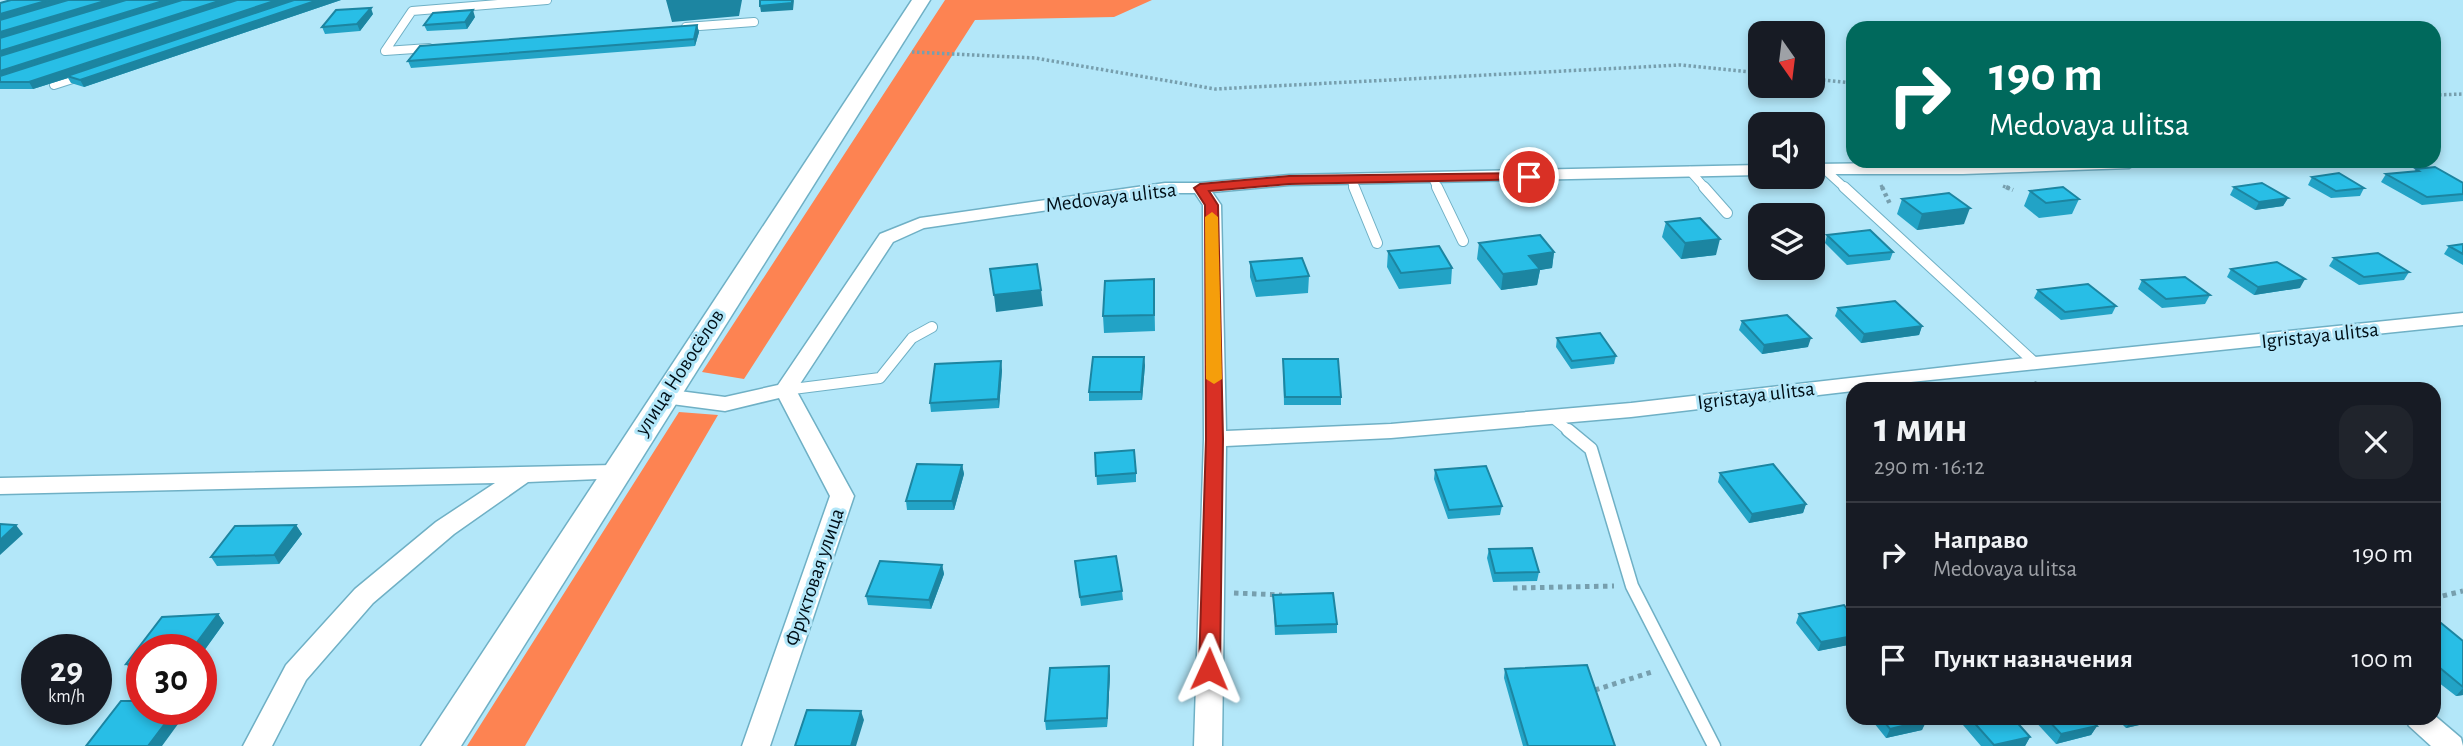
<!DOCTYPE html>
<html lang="ru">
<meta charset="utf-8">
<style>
body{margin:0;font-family:"Alegreya Sans",sans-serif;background:#20242c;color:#f1f3f6;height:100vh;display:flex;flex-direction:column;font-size:26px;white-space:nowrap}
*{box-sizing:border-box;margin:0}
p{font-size:23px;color:#9ea1a6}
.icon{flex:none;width:38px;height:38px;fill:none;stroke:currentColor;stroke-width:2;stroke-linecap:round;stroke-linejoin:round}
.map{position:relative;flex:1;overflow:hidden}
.panel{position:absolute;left:1846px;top:382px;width:595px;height:343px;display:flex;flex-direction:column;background:#171b24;border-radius:21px;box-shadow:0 4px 10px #0003}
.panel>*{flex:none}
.top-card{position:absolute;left:1846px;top:21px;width:595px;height:147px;border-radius:21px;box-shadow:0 4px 10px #0003;background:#00695c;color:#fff;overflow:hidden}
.needle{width:46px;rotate:166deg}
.buttons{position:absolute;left:1748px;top:21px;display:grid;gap:14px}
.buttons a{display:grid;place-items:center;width:77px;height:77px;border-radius:14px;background:#171b24;box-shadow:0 4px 10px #0003;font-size:35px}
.speed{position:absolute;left:21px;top:634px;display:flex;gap:14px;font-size:35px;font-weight:700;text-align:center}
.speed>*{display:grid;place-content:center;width:91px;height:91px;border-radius:50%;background:#171b24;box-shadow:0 4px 10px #0003;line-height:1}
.speed small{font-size:18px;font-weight:400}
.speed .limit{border:10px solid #d22;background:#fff;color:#111}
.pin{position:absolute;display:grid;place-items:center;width:60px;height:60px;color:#fff;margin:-30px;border:4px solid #fff;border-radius:50%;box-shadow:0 2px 7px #0007}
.me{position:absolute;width:77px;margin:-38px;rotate:1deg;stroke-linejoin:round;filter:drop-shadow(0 0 5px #0008)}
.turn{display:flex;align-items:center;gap:24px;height:147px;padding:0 28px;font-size:32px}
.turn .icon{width:91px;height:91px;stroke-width:2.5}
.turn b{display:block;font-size:49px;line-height:60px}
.round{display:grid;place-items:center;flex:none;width:74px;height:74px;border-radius:21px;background:#20242c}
.summary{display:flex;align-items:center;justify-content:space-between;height:119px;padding:0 28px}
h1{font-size:42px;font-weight:700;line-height:52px}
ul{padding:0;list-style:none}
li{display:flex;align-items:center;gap:21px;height:105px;padding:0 28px;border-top:2px solid #363941}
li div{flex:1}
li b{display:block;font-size:26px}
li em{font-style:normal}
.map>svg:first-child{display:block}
.forest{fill:#fd8352}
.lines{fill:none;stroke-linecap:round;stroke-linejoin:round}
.service-far2-casing{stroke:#6fb0c5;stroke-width:10}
.service-far1-casing{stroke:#6fb0c5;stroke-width:12}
.service-casing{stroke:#6fb0c5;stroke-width:15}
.minor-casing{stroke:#6fb0c5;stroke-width:3}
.tertiary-casing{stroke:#6fb0c5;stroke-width:3}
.path-far2{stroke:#779fae;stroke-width:3.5;stroke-dasharray:2.5 2.5;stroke-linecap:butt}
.path-far1{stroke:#779fae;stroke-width:4.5;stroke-dasharray:3.5 3.5;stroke-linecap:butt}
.path{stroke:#779fae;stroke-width:5;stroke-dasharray:4.5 4.5;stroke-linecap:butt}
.service-far2{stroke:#fff;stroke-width:8}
.service-far1{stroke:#fff;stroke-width:10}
.service{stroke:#fff;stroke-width:12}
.minor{fill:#fff;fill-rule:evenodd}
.tertiary{fill:#fff;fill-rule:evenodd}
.wall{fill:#22a3c6}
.shaded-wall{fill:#1c85a1}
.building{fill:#28bee6;stroke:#1c85a1;stroke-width:2}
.route{fill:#d93025;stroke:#8d1f18;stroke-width:2}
.slow{fill:#f59e0b}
.labels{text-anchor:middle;stroke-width:6;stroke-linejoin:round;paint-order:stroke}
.street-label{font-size:21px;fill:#000f17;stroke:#b3e7f9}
</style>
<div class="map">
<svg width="2463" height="746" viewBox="0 0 2463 746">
<rect width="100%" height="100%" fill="#b3e7f9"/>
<path class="forest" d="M945,0H1152L1114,17L975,20L744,379L702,372Z
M679,412L718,415L525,746H467Z"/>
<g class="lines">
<g class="service-far2-casing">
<path id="service-far2" d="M686,27L754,22
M429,48L385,51L412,11L547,0
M54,85L82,76
M1824,169L1846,189
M1690,171L1706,189
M1433,178L1438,189
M1351,179L1355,189"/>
</g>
<g class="service-far1-casing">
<path id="service-far1" d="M1354,187L1377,243
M1437,187L1463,241
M1704,187L1727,213
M1844,187L2035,363
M785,390L880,378L912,338L932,327
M1552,417L1570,432"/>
</g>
<g class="service-casing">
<path id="service" d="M1568,430L1591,449L1632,586L1714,746"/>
</g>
<g class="minor-casing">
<path id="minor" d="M2046,161L2137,163L2129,168L1963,174H1813V164Z
M1760,165V175L1289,185L1212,192L1221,205L1226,431L1391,424L1631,403L2035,357L2463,313V325L1853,388V391L1631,417L1391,438L1226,446L1222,746H1194L1204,439L1203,205L1195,193H1165L924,228L893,242L796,390L854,496L770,746H742L830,496L779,398L725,411L664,403L656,401L653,396L656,391L664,389L725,397L778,385L880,234L920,218L1165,183H1200L1289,175Z
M614,465L622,468L626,473L622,478L528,482L454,534L373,603L306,680L272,746H243L286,665L355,589L436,522L495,483L0,494V478Z
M2434,715L2461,738L2463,746H2431L2409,726L2405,718H2434Z"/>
</g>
<g class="tertiary-casing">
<path id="tertiary" d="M912,0H930L461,746H421Z"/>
</g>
<path class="path-far2" d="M912,52L1035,58L1215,89L1680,65L1760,73
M1813,79L1853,83
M2434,95L2463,94
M1881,185L1883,189
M2003,186L2010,189"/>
<path class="path-far1" d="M1882,187L1890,204
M2006,187L2013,190
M2034,383L2046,388"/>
<path class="path" d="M1513,588L1614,586
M1234,593L1282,595
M2434,598L2463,591
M1595,690L1655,671"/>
<use href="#service-far2" class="service-far2"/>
<use href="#service-far1" class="service-far1"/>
<use href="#service" class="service"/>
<use href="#minor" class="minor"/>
<use href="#tertiary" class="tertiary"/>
</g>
<path class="wall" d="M11,0H341L84,87L71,83L68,78L33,89H0V3Z
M373,14L360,31L325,34L322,27Z
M475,17L467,29L427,31L424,25Z
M697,25L699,32L695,46L411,68L408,61Z
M2416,169L2463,183V201L2422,205L2381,182L2386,174L2414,172Z
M2312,177L2364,188L2360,196L2331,198L2308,185Z
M2234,187L2288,198L2283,206L2255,210L2230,195Z
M2030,191L2079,199L2072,214L2039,218L2024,206Z
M1902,199L1964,224L1917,230L1897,214Z
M1666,222L1716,255L1681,259L1662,237Z
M1827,235L1893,252L1890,260L1847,265L1825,243Z
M1479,243L1554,252L1552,268L1540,270L1537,285L1501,290L1477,259Z
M2463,244V265L2444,254L2449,246Z
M1388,251L1452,268L1451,284L1399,289L1387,267Z
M2334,258L2409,272L2404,280L2359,285L2329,266Z
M1250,262L1309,276L1308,293L1256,297L1250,277Z
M2231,269L2300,288L2254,295L2227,277Z
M1154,279L1155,331L1104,333L1103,316Z
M2142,280L2210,295L2205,304L2162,308L2138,289Z
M2038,290L2116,306L2112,314L2061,320L2034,298Z
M1838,308L1922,326L1919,335L1861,343L1835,316Z
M1742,321L1808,347L1762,354L1739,330Z
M1557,338L1616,356L1614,364L1571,369L1556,347Z
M1283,359L1341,397V405H1284Z
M1145,365L1142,400L1089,401V392Z
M1002,370L999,408L931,412L930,403Z
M1095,453L1136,473V482L1097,485Z
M1851,454H1853V469L1848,463Z
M962,465L964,474L954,510H907L906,501Z
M1435,470L1502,506L1500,515L1448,519L1434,479Z
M1720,473L1806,504L1803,513L1749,523L1718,482Z
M296,525L302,534L279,564L217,566L211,557Z
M1489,549L1539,572L1537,581L1493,582L1487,558Z
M942,565L944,574L931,609L868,605L866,596Z
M1076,570L1122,591L1123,600L1081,606Z
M1273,595L1337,624V633L1275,635Z
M218,614L224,623L201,655V649H142V673H133L126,664L162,617Z
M1799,614L1853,617V644L1818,651L1796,623Z
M2434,625L2463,641V695L2456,696L2434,679Z
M1505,669L1615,746H1523L1504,678Z
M1110,675L1107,727L1046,730L1045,721Z
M1870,718H1924L1922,730L1886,738Z
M1957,718H2013L2030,737L2025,746H1981Z
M2032,718H2088L2097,726L2091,735L2056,744Z
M2116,718H2163L2161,720L2126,728Z"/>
<path class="shaded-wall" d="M49,0H75L0,22V14Z
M108,0H133L0,40V32Z
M166,0H191L0,59V51Z
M222,0H245L0,79V71Z
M277,0H300L67,76L68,78L33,89L29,82Z
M318,0H341L84,87L80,80Z
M666,0H742L739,16L672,22Z
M794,0L793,10L761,12L760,6Z
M371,8L373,14L360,31L357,24Z
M473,10L475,17L467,29L465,22Z
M697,25L699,32L695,46L694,39Z
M2288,198L2283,206L2255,210L2259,202Z
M1970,208L1964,224L1917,230L1922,214Z
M1720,239L1716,255L1681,259L1685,243Z
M1554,252L1552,268L1540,270L1537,285L1501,290L1503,274L1529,256Z
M2305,279L2300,288L2254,295L2258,287Z
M1041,290L1043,306L996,312L994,295Z
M1922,326L1919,335L1861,343L1864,334Z
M1811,338L1808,347L1762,354L1764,345Z
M1144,357L1145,365L1142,400L1141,392Z
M1001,361L1002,370L999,408L998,399Z
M962,465L964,474L954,510L952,501Z
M1806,504L1803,513L1749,523L1752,514Z
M16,525L23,534L0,555V540Z
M296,525L302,534L279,564L274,555Z
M942,565L944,574L931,609L929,600Z
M218,614L224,623L201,655V649H192Z
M1853,636V644L1818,651L1821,642Z
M1109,666L1110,675L1107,727V718Z
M2463,688V695L2456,696Z
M176,709H189L162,746H148Z
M861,711L864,720L856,746H851Z
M2137,718H2163L2161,720L2126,728L2132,719Z
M1927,720L1922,730L1886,738L1890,729Z
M2097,726L2091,735L2056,744L2061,734Z
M2030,737L2025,746H1993L1994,745Z"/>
<path class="building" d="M11,0H49L0,14V3Z
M68,0H108L0,32V20Z
M126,0H166L0,51V38Z
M182,0H222L0,71V56Z
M237,0H277L29,82H0V76Z
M294,0H318L80,80L67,76Z
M760,0H792V3L760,6Z
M371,8L357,24L322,27L336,10Z
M473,10L465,22L424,25L433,13Z
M697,25L694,39L408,61L420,46Z
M2435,167L2463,183V194L2427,197L2386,174L2419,171L2416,169Z
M2339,173L2364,188L2336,191L2312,177Z
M2262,183L2288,198L2259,202L2234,187Z
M2063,187L2079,199L2046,203L2030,191Z
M1949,193L1970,208L1922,214L1902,199Z
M1700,218L1720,239L1685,243L1666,222Z
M1870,230L1893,252L1849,256L1827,235Z
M1540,235L1554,252L1529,256L1540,269L1503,274L1479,243Z
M2463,244V254L2449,246Z
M1439,246L1452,268L1401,273L1388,251Z
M2378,253L2409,272L2364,277L2334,258Z
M1302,258L1309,276L1256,281L1250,262Z
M2277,262L2305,279L2258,287L2231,269Z
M1037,264L1041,290L994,295L990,269Z
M2185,277L2210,295L2166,299L2142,280Z
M1154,279V315L1103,316L1105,281Z
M2088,284L2116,306L2065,312L2038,290Z
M1895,301L1922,326L1864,334L1838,308Z
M1787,315L1811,338L1764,345L1742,321Z
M1600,333L1616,356L1572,361L1557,338Z
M1093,357H1144L1141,392H1089Z
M1283,359H1338L1341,397H1285Z
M1001,361L998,399L930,403L935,364Z
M1134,450L1136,473L1096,476L1095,453Z
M917,464L962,465L952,501H906Z
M1773,464L1806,504L1752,514L1720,473Z
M1486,466L1502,506L1449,510L1435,470Z
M0,524L16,525L0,540Z
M296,525L274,555L211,557L235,526Z
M1532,548L1539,572L1495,573L1489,549Z
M1116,556L1122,591L1080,597L1075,561Z
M880,561L942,565L929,600L866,596Z
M1333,593L1337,624L1276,626L1273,595Z
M1844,605L1853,617V636L1821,642L1799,614Z
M218,614L192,649H142V663L126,664L162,617Z
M2441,623L2463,641V687L2434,663V625Z
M1587,665L1615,746H1528L1505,669Z
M1109,666L1107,718L1045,721L1050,668Z
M121,701H142V709H176L148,746H86Z
M807,710L861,711L851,746H795Z
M1881,718H1924L1927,720L1890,729Z
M1970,718H2013L2030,737L1994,745Z
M2046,718H2088L2097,726L2061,734Z"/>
<path class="route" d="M1529,173L1536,177L1534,179L1289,184L1209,191L1218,205L1223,439L1220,669L1217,675L1209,677L1202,675L1199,669L1206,439L1205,205L1194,188L1200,184L1289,176Z"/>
<path class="slow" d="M1212,212L1218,217L1222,379L1214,384L1206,379L1205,217Z"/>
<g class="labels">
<g class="street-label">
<text transform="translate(1111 197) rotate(-7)" y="7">Medovaya ulitsa</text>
<text transform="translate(2320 335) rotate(-6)" y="7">Igristaya ulitsa</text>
<text transform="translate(679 372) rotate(-57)" y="7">улица Новосёлов</text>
<text transform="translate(1756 395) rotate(-7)" y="7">Igristaya ulitsa</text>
<text transform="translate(814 577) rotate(-71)" y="7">Фруктовая улица</text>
</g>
</g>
</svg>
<div class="buttons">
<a><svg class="needle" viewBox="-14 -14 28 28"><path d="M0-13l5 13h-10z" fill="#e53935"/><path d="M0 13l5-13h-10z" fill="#9ea1a6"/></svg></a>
<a><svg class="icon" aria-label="sound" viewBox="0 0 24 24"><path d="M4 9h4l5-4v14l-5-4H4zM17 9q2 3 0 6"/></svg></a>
<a><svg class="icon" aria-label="layers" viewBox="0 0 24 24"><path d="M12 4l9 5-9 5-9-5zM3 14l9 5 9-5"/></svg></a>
</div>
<div class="speed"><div>29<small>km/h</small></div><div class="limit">30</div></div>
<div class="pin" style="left:1529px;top:177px;background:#d93025"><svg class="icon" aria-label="arrive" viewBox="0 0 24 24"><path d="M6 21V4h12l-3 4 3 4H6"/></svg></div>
<svg class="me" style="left:1209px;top:669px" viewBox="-20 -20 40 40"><path d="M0-17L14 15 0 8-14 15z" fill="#d93025" stroke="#fff" stroke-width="4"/></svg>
<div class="top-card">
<div class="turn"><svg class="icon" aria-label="right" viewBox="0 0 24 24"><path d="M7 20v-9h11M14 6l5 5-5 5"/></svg><div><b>190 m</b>Medovaya ulitsa</div></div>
</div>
<section class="panel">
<div class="summary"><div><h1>1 мин</h1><p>290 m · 16:12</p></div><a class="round"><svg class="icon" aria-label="close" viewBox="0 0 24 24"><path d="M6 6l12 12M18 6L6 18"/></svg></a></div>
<ul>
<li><svg class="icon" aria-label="right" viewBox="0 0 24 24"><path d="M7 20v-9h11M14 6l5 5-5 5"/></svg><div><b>Направо</b><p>Medovaya ulitsa</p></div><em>190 m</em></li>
<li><svg class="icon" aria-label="arrive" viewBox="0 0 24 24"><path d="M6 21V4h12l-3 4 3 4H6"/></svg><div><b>Пункт назначения</b></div><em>100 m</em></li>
</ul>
</section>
</div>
